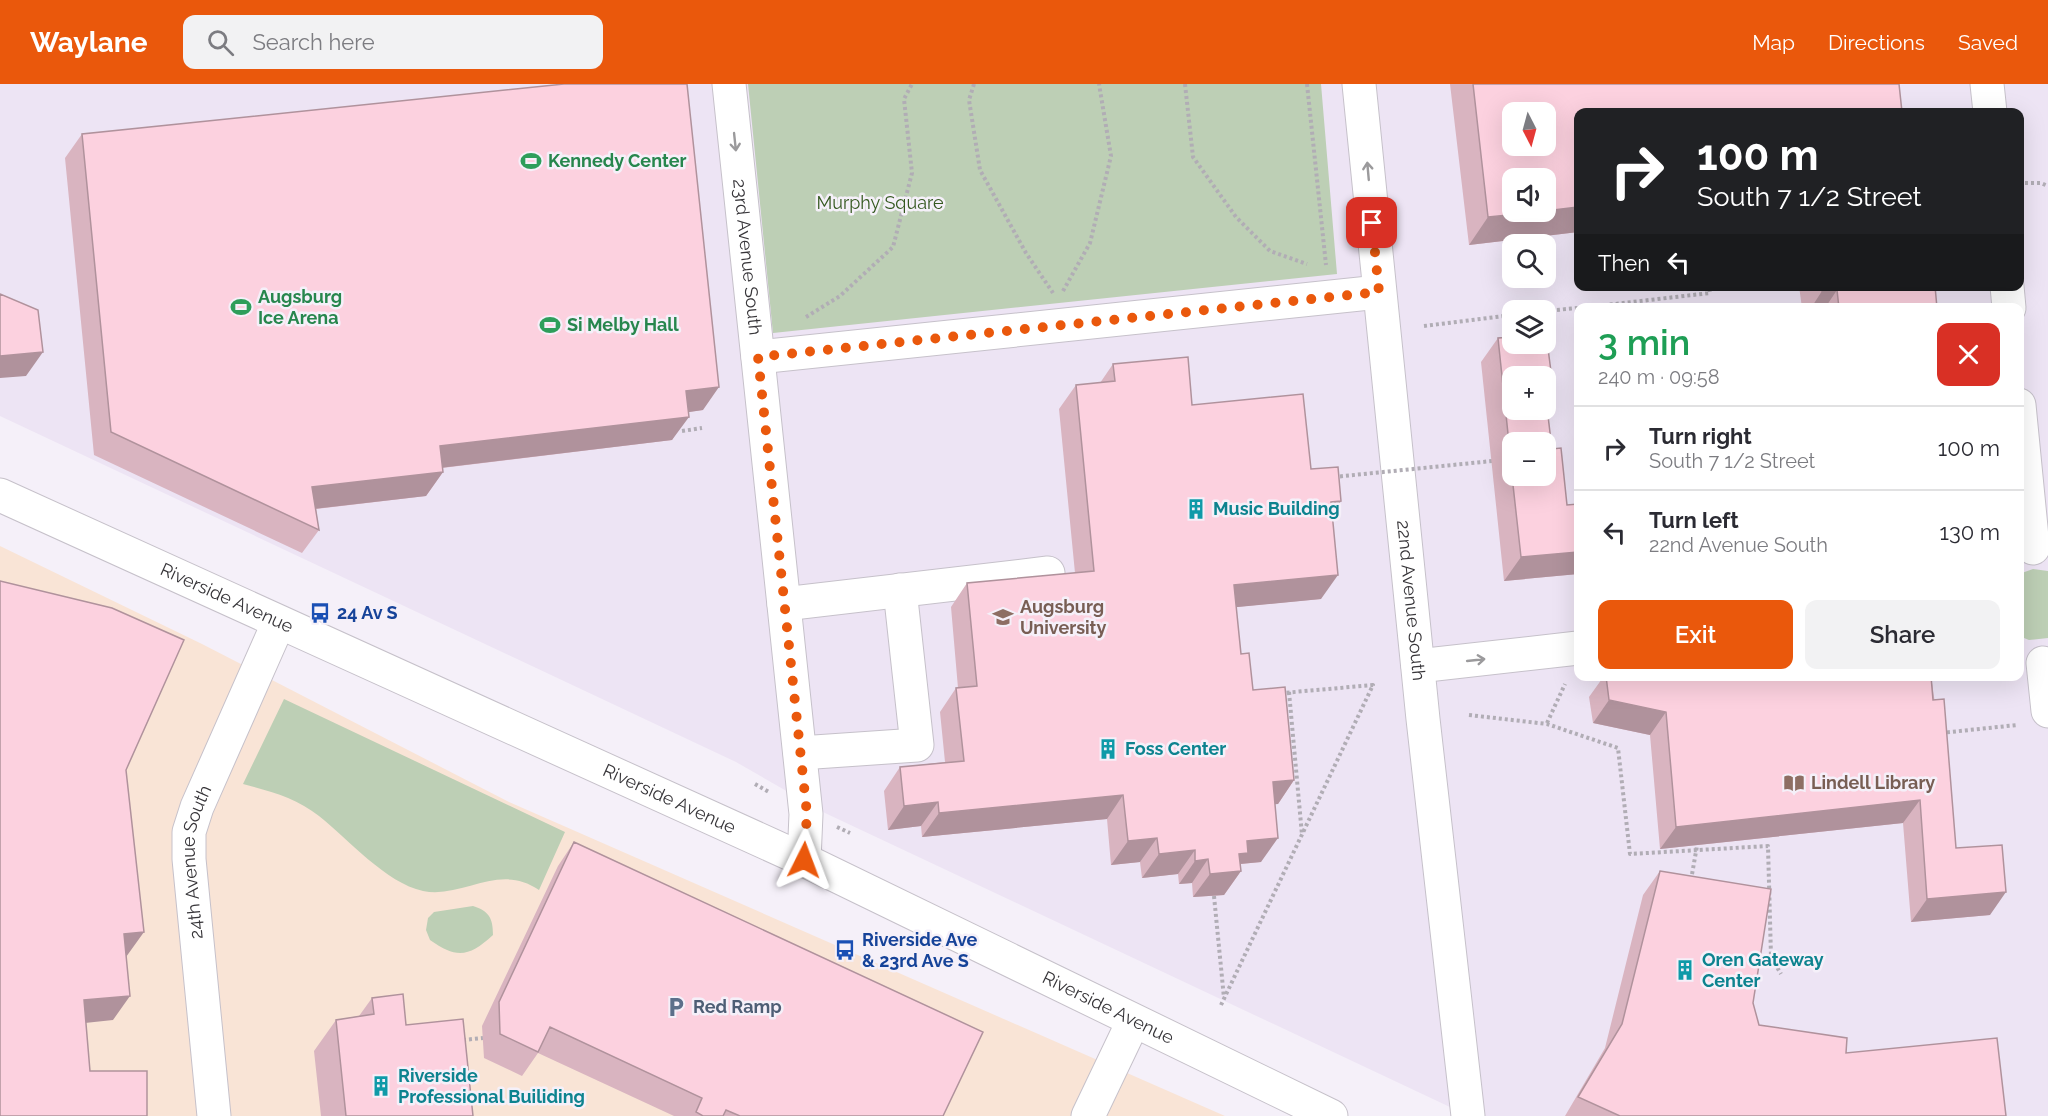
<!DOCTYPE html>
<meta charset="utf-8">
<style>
body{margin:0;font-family:Raleway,sans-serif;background:#f2f2f3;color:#2b2b33;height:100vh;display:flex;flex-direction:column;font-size:22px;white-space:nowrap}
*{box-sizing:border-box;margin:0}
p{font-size:20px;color:#7c7c81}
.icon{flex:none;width:33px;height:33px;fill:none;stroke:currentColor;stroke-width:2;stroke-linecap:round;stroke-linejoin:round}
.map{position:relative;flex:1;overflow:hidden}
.sheet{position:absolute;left:1574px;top:219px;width:450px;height:378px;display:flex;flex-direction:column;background:#fff;border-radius:12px;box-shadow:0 6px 24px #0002}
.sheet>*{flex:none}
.top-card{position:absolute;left:1574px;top:24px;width:450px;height:183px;border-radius:12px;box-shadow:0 6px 24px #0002;background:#202124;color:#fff;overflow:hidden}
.needle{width:39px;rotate:174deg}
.tools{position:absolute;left:1502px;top:18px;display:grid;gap:12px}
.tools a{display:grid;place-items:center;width:54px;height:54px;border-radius:12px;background:#fff;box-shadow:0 6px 24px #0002;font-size:30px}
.pin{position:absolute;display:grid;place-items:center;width:51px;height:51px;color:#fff;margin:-26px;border-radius:12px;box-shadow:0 3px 9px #0006}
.me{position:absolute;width:66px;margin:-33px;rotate:3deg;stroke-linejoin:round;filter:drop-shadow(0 0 4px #0008)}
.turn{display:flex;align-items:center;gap:21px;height:126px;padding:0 24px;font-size:27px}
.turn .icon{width:78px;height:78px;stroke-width:2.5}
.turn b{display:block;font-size:42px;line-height:51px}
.then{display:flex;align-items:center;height:57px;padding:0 24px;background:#0003;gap:12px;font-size:22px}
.round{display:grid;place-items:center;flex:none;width:63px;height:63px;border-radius:12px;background:#f2f2f3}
.overview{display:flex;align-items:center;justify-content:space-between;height:102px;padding:0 24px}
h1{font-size:36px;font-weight:600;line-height:45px;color:#1e9e55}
.primary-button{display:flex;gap:12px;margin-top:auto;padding:12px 24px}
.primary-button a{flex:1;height:69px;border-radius:12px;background:#ea580c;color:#fff;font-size:24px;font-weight:600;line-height:69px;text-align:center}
.primary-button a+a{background:#f2f2f3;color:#2b2b33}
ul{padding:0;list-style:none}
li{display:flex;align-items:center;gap:18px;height:84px;padding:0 24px;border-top:2px solid #e1e1e2}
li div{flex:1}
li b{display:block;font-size:22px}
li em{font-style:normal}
header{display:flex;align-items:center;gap:36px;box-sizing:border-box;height:84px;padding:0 30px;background:#ea580c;color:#fff}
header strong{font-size:28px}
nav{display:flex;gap:33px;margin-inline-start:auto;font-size:21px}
.search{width:420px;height:54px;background:#f2f2f3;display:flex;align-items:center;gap:15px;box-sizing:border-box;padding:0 21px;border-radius:12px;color:#7c7c81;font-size:22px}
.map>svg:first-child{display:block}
.built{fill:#ede4f4;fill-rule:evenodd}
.medical{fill:#f9e4d6}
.green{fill:#bdcfb5}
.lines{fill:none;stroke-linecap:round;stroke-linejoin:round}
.minor-casing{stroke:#c6c1ca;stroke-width:35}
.path{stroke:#b1adb5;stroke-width:4;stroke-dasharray:3 3;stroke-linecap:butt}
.minor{stroke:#fff;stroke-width:33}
.path-bridge{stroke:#b1adb5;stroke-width:4;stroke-dasharray:3 3;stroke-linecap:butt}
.wall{fill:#d9b4c0}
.shaded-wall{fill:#b0929c}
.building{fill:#fcd1df;stroke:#b0929c;stroke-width:1.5;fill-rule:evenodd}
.oneway{stroke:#9b9a9c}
.route{stroke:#ea580c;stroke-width:10;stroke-dasharray:0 18}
.labels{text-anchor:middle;stroke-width:5;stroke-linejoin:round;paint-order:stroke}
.leisure-label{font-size:18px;font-weight:bold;fill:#27864d;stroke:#f5f0f9;text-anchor:start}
.park-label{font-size:18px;fill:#34581f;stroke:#f5f0f9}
.street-label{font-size:18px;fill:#373539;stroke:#f5f0f9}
.culture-label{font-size:18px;font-weight:bold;fill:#0d838f;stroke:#f5f0f9;text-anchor:start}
.education-label{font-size:18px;font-weight:bold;fill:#785e54;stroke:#f5f0f9;text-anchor:start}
.transit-label{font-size:18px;font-weight:bold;fill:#164399;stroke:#f5f0f9;text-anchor:start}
.service-label{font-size:18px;font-weight:bold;fill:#4e5e75;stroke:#f5f0f9;text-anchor:start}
</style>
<header>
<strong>Waylane</strong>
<div class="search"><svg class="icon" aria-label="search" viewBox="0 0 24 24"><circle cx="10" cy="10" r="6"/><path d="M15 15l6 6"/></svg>Search here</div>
<nav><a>Map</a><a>Directions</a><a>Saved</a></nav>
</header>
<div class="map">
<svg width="2048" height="1032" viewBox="0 0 2048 1032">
<rect width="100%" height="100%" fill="#f5f0f9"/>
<path class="built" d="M0,0H2048V1032H1469L825,729L736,678L0,332ZM1512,28H1545V62H1512ZM1578,28H2019V202H1578ZM1512,94H1545V128H1512ZM1512,160H1545V194H1512ZM1578,224H2019V592H1578ZM1512,226H1545V260H1512ZM1512,292H1545V326H1512ZM1512,358H1545V392H1512Z"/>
<path class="medical" d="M0,462L202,560L509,718L1225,1032H0Z"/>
<path class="green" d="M748,0H1321L1337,190L773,249Z
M2033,485L2048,487V554L2029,556L2019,552V490Z
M284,615L565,748L539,806C499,778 463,815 423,807C386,799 348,755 319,732C297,714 270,707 243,700Z
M473,822C489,827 493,834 493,851C469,873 457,875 430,856L426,846L428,834L434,828Z"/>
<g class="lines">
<g class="minor-casing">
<g id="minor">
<path id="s1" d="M729,0L806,730L804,776"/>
<path id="s2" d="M1359,0L1423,635L1468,1032"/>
<path d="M1987,0L1990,28"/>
<path d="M2007,202L2009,224"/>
<path d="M758,273L1379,208"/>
<path d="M2019,321L2033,464"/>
<path id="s3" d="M0,411L804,776L1331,1032"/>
<path d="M784,520L1048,489"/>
<path d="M2043,579L2048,627"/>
<path d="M1418,582L1578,564"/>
<path d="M800,669L917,661L900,506"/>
<path id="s4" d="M214,1032L189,775V748L197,723L278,540"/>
<path d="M1088,1032L1133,938"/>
</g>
</g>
<path class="path" d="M974,0L969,16L980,86L1026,169L1053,209
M1185,0L1193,73L1236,133L1270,167L1307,180
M1307,0L1326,181
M2019,99H2041L2048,102
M1063,207L1090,159L1111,72L1099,0
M1580,224L1710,209L1709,202
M1545,227L1578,224
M806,233L840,212L893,163L912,89L904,15L912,0
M1424,242L1512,231
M682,347L702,344
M1289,608L1302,751
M1469,631L1547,640L1618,664L1630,770L1768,762L1771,873L1781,890
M1547,639L1565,600
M1941,649L2017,641
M755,700L769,708
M837,743L850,749
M1214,812L1224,914
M1221,921L1373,601L1283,609
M463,956L483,954"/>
<use href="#minor" class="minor"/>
<path class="path-bridge" d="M1334,393L1492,377
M1691,796L1697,762"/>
</g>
<path class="wall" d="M1450,0H1899L1578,28V148L1469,161Z
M82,50L703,326L688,328L672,356L442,384L443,388L426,412L316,425L319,446L302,469L94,371L65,74Z
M1799,202H1935L1937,224H1802Z
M1498,254L1546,313L1552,365L1567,421L1578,420V490L1504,497L1481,278Z
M1113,280L1311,385L1332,430L1321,515L1236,523L1241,570L1253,606L1294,696L1278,720H1275L1261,778L1240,780L1241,787L1224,811L1193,813L1192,799L1179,800L1178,790L1142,794L1140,778L1111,781L1107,735L922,753L921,742L888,746L884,707L900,683L945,678L940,628L956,604H958L951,523L967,499L1075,489L1059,325L1076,301L1100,299Z
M1604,592H1931L1956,764L1990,831L1911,838L1903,739L1660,765L1650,651L1593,639L1589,613Z
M574,758L943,1032H674L538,969L522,992L484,974L482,942L558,782Z
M1660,787L1753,919L1759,941L1846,969L2006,1032H1565L1605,964L1643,811Z
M372,914L406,941L473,1032H321L314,967L336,936L359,932Z"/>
<path class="shaded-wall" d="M1578,123V148L1469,161L1488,133L1545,128V127Z
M1837,206L1825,224H1811L1822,207Z
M43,268L26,292L0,294V272Z
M719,303L703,326L669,331L686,307Z
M1553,303L1545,314V304Z
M689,333L672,356L423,386L440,362Z
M443,388L426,412L296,427L312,403Z
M1341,417L1325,441L1331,418Z
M1578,468V490L1504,497L1521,473Z
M1338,491L1321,515L1217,525L1234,501Z
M1609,616L1666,628L1650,651L1593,639Z
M1294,696L1278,720L1256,722L1273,698Z
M1123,711L1107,735L922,753L939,729Z
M1920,716L1903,739L1660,765L1676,743Z
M938,718L921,742L888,746L904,722Z
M1157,754L1140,778L1111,781L1128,757Z
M1278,754L1261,778L1240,780L1241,787L1224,811L1193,813L1210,790L1247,757Z
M1195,766L1178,790L1142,794L1159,770Z
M1208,775L1192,799L1179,800L1195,777Z
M2006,808L1990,831L1911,838L1927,815Z
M144,848L126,873L124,850Z
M130,912L113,936L66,941L84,916Z"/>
<path class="building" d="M564,0H687L719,303L686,307L689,333L440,362L443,388L312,403L319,446L111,348L82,50Z
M1473,0H1899L1902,28H1578V123L1545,127V94H1512V128H1538L1488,133ZM1512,28H1545V62H1512Z
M1822,202H1935L1937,224H1839L1837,206L1822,207Z
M0,210L38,226L43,268L0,272Z
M1545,249H1546L1553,303L1545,304V292H1512V326H1545V307L1552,365L1561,364L1567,421L1578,420V468L1521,473L1512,392H1545V358H1512V388L1498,254L1512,253V260H1545Z
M1188,273L1192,321L1303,310L1311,385L1338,383L1341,417L1331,418L1338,491L1234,501L1241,570L1249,569L1253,606L1285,603L1294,696L1273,698L1278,754L1247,757L1248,769L1239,770L1241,787L1210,790L1208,775L1195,777V766L1159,770L1157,754L1128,757L1123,711L939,729L938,718L904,722L900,683L964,677L956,604L977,602L967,499L1094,487L1076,301L1115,297L1113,280Z
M0,497L112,524L184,556L126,686L144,848L124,850L130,912L84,916L90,987H147V1032H0Z
M1606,592H1931L1933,616L1944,615L1956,764L2002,761L2006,808L1927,815L1920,716L1676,743L1666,628L1609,616Z
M574,758L983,948L943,1032H740L726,1026L723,1032H703L696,1028L702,1014L550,943L538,968L500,950L499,918Z
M1660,787L1771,805L1753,919L1759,941L1847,954L1846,969L1997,954L2006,1032H1620L1578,1013L1622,940Z
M403,910L406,941L463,935L473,1032H346L336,936L374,930L372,914Z"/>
<defs><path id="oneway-shaft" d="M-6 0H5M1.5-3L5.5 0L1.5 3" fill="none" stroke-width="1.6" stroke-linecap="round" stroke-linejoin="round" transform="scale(1.5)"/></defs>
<g class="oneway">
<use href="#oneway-shaft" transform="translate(735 58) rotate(84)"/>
<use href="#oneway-shaft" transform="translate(1368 87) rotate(-95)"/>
<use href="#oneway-shaft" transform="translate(1476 576) rotate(-6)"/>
</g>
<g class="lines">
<path class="route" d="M804,776L807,730L758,273L1379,208L1372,139"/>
</g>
<defs>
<g id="stadium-bare" transform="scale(1.62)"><path d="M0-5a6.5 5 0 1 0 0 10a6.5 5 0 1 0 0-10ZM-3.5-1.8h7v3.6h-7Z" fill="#2e9e5b" stroke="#f5f0f9" stroke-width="2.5" paint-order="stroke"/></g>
<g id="building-bare" transform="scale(1.62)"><path d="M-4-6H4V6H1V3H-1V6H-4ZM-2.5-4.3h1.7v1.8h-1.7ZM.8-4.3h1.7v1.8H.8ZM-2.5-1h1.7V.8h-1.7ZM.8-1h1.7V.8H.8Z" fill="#0f9aa8" stroke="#f5f0f9" stroke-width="2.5" paint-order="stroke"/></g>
<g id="bus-bare" transform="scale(1.62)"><path d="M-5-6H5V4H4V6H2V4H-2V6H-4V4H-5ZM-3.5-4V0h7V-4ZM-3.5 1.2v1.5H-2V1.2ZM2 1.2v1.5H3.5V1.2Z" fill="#1a4fb4" stroke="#f5f0f9" stroke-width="2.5" paint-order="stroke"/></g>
<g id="university-bare" transform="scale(1.62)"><path d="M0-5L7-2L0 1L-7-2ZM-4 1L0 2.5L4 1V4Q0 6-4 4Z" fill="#8d6e63" stroke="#f5f0f9" stroke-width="2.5" paint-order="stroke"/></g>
<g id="library-bare" transform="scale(1.62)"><path d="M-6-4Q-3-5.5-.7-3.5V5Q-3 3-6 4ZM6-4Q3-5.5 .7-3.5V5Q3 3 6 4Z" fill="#8d6e63" stroke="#f5f0f9" stroke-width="2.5" paint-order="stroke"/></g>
<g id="parking-bare" transform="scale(1.62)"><path d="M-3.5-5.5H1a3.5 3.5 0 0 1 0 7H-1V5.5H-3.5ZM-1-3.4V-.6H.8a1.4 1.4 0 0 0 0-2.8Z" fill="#5c6f8a" stroke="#f5f0f9" stroke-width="2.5" paint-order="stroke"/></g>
</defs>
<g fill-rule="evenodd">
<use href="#stadium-bare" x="531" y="77"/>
<use href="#stadium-bare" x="241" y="223"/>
<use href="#stadium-bare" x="550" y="241"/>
<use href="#building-bare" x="1196" y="425"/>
<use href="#bus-bare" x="320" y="529"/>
<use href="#university-bare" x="1003" y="533"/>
<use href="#building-bare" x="1108" y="665"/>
<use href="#library-bare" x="1794" y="699"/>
<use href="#bus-bare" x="845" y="866"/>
<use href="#building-bare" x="1685" y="886"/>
<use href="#parking-bare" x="676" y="923"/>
<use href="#building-bare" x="381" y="1002"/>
</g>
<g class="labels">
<g class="leisure-label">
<text x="548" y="83">Kennedy Center</text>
<text x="258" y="219">Augsburg<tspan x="258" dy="21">Ice Arena</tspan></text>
<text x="567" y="247">Si Melby Hall</text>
</g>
<g class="park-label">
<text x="880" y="125">Murphy Square</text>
</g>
<g class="street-label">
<text dy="6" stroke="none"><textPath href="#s1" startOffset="174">23rd Avenue South</textPath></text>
<text dy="6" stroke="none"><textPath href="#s3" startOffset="249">Riverside Avenue</textPath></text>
<text dy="6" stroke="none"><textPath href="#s2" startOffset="519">22nd Avenue South</textPath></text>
<text dy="6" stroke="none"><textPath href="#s3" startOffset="735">Riverside Avenue</textPath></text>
<text dy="6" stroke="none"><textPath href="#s4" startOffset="256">24th Avenue South</textPath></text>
<text dy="6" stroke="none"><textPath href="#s3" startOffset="1221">Riverside Avenue</textPath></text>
</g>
<g class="culture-label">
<text x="1213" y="431">Music Building</text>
<text x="1125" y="671">Foss Center</text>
<text x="1702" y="882">Oren Gateway<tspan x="1702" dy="21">Center</tspan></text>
<text x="398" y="998">Riverside<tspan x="398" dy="21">Professional Builiding</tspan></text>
</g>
<g class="education-label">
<text x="1020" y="529">Augsburg<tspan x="1020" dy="21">University</tspan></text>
<text x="1811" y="705">Lindell Library</text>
</g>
<g class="transit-label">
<text x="337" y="535">24 Av S</text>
<text x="862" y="862">Riverside Ave<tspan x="862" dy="21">&amp; 23rd Ave S</tspan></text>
</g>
<g class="service-label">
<text x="693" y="929">Red Ramp</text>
</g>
</g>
</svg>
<div class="tools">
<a><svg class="needle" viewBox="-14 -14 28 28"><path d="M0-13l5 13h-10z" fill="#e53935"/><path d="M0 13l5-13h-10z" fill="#7c7c81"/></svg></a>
<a><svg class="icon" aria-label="sound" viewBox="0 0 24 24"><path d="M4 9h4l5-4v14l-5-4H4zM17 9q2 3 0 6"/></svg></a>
<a><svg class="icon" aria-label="search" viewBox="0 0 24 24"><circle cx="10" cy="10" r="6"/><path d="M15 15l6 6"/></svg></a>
<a><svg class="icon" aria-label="layers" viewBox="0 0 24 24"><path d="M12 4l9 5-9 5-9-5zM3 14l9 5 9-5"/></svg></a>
<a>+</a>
<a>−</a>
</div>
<div class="pin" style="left:1372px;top:139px;background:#d93025"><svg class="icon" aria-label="arrive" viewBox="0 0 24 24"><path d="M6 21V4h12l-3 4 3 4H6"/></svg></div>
<svg class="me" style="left:804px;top:776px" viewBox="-20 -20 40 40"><path d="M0-17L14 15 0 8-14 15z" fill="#ea580c" stroke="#fff" stroke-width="4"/></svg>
<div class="top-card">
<div class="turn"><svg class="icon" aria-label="right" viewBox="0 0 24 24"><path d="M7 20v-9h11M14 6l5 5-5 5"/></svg><div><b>100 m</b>South 7 1/2 Street</div></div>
<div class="then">Then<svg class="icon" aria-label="left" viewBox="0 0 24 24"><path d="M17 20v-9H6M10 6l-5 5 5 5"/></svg></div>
</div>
<section class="sheet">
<div class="overview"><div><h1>3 min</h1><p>240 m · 09:58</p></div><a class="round" style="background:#d93025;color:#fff"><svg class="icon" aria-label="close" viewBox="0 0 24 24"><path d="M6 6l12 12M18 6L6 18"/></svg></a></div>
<ul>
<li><svg class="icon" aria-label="right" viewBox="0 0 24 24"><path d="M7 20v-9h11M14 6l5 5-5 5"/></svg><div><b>Turn right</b><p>South 7 1/2 Street</p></div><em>100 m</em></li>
<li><svg class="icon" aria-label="left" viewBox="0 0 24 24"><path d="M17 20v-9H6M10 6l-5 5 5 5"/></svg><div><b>Turn left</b><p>22nd Avenue South</p></div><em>130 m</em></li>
</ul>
<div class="primary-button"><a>Exit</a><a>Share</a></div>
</section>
</div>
